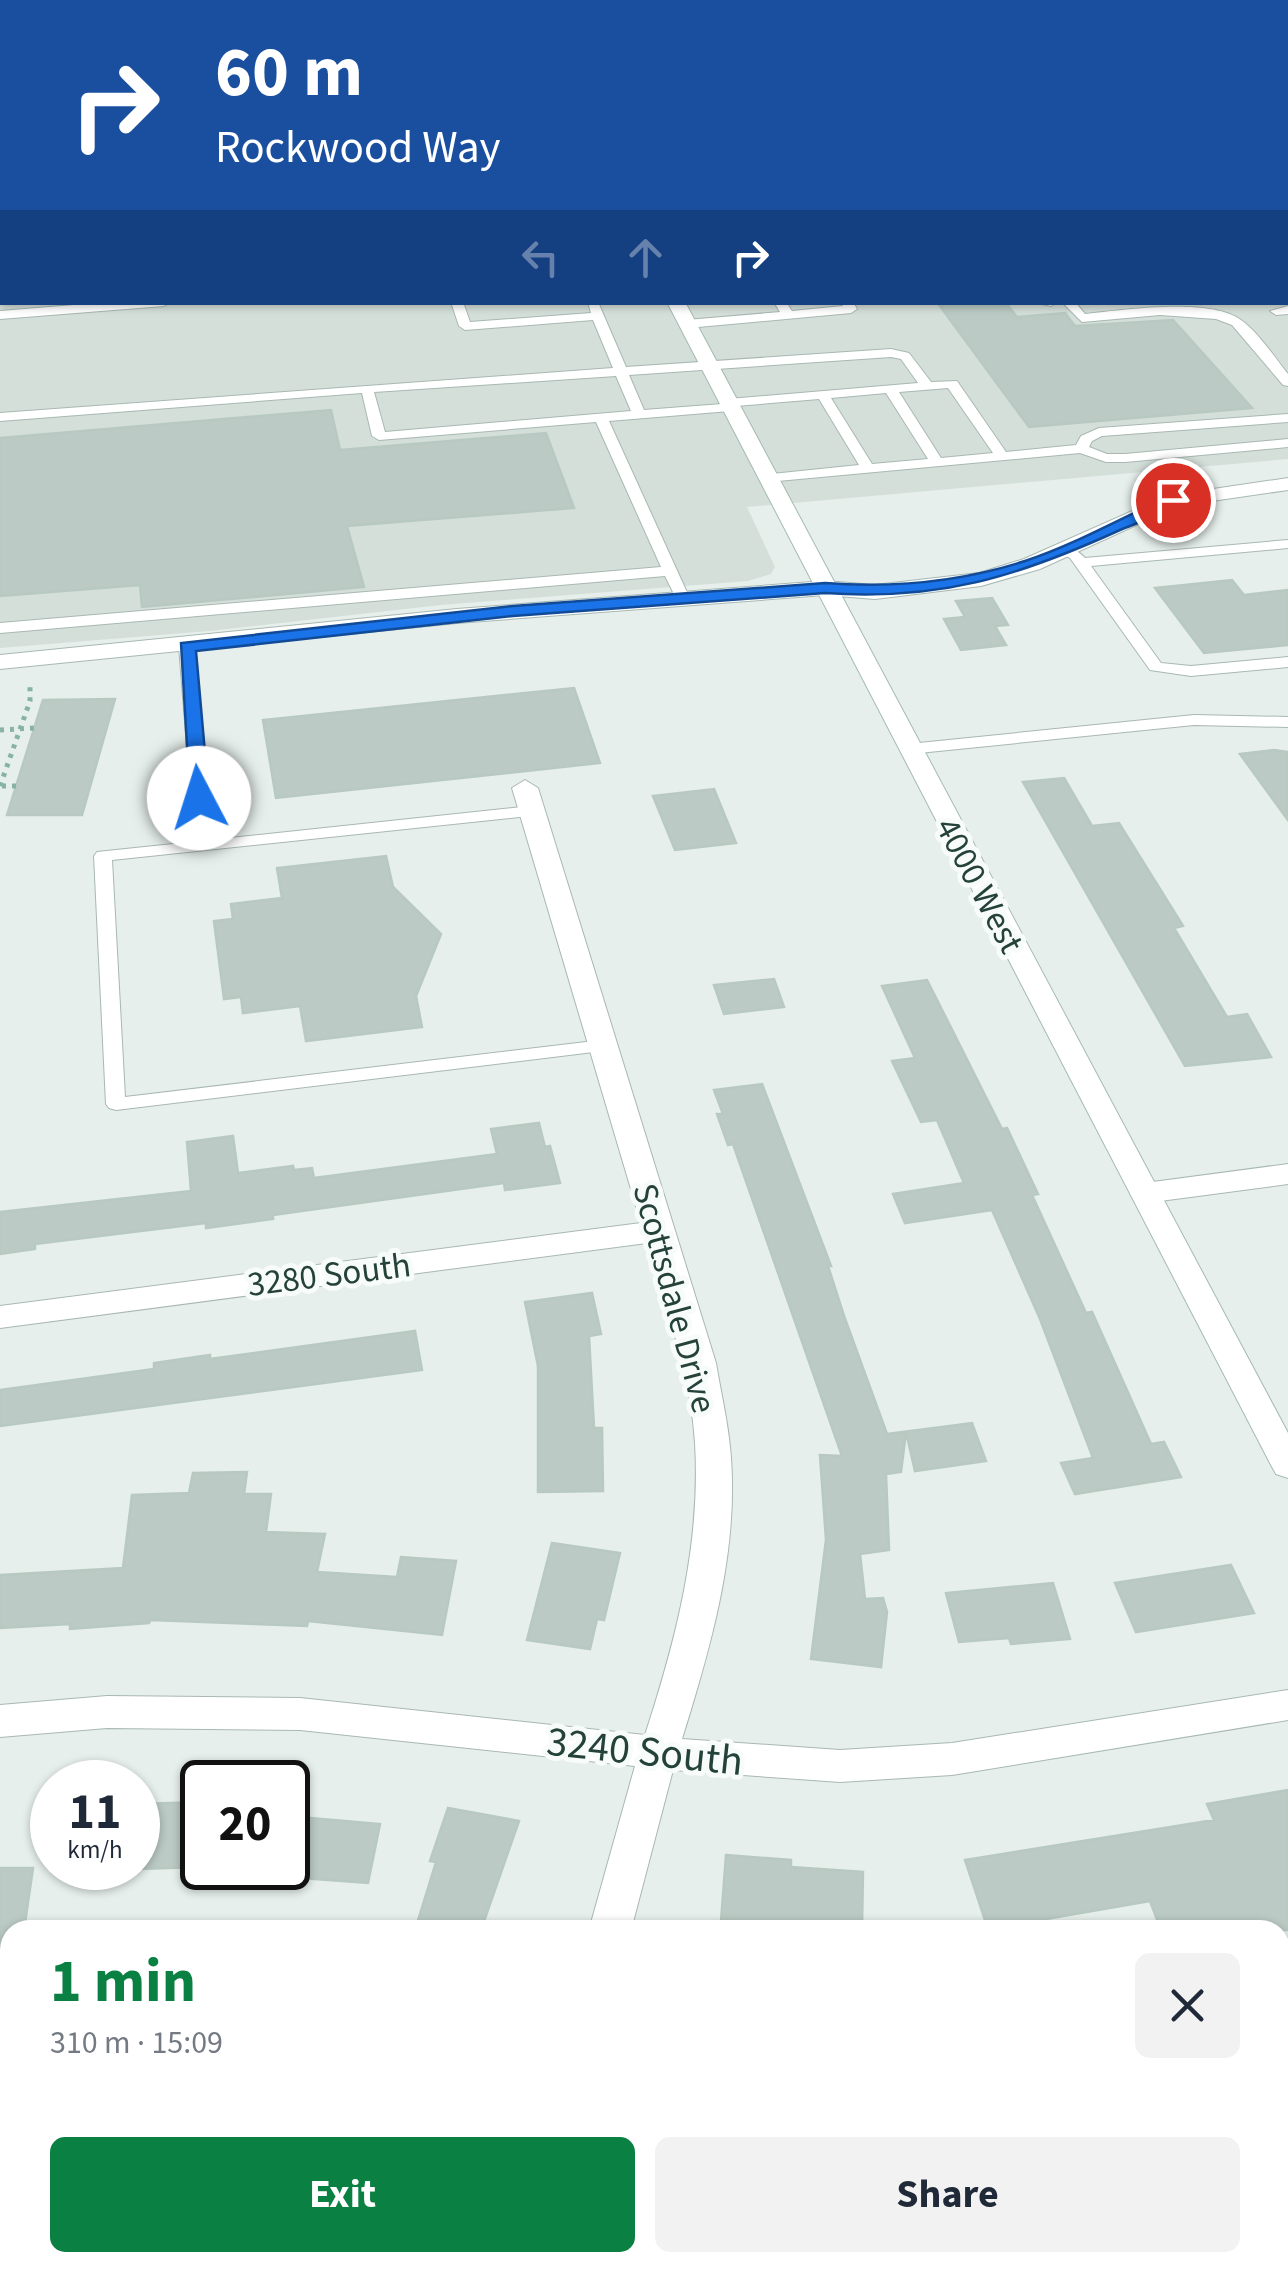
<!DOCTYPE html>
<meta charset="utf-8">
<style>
body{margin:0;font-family:"Source Sans 3",sans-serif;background:#f2f2f3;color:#1f2937;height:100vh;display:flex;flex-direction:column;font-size:38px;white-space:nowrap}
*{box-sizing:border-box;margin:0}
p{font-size:32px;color:#747a83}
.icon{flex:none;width:55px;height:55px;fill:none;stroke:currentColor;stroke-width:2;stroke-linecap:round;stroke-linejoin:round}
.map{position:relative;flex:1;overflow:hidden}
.side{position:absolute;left:0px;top:1920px;width:1290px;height:352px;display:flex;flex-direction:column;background:#fff;border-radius:30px 30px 0 0;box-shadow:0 2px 8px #0004}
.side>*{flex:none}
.guide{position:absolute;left:0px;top:0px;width:1290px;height:305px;box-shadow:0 2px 8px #0004;background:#1a4fa0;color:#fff;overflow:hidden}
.speed{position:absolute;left:30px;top:1760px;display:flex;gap:20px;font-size:50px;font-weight:700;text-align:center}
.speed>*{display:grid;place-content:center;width:130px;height:130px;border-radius:50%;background:#fff;box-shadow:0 2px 8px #0004;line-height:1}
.speed small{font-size:25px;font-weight:400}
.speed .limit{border:5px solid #111;border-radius:15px;background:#fff;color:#111}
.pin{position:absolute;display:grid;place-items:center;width:85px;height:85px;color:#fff;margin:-42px;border:5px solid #fff;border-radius:50%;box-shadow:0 2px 10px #0007}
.me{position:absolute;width:110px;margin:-55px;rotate:355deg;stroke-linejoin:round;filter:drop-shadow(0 0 8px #0008)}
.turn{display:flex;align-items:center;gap:35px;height:210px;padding:0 50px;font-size:45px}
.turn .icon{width:130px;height:130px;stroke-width:2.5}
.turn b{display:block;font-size:70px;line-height:85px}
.lanes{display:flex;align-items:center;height:95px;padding:0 50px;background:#0003;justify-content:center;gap:50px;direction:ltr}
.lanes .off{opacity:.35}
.round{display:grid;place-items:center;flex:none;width:105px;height:105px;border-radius:15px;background:#f2f2f3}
.head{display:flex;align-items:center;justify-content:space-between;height:170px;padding:0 50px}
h1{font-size:60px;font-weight:700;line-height:75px;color:#0b8043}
.action{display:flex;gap:20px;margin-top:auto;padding:20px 50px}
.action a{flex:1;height:115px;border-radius:15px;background:#0b8043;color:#fff;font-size:40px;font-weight:700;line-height:115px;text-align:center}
.action a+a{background:#f2f2f3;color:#1f2937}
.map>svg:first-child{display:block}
.built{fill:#d4dfda}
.building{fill:#bbcac4;stroke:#b8c9c2;stroke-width:2.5}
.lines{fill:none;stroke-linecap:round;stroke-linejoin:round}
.lane-casing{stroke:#a8b8b2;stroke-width:2}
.street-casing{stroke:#a8b8b2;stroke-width:2}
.secondary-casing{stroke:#a4bbb3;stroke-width:2}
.primary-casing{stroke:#c2cac8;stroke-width:2}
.path{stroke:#86b3a5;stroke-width:5;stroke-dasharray:4 6;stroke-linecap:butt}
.lane{fill:#fff;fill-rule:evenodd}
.street{fill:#fff;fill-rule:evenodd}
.secondary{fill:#fff;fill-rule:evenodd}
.primary{fill:#6aa596;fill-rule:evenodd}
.route{fill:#1a73e8;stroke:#114b97;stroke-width:2.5}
.labels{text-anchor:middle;stroke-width:10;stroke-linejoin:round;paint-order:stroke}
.street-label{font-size:35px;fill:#24423a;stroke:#f7fbf9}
.near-street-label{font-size:42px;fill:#24423a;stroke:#f7fbf9}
</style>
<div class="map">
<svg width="1288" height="2272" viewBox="0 0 1288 2272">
<rect width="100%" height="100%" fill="#e6efeb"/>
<path class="built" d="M534,0H1288V167V2Z
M1288,196V459L747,507L775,567L771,574L748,581L441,605L209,631L0,648V293L2,302H1288Z"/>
<path class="building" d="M937,302H1005L1017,317L1065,313L1075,326L1173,320L1252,408L1029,427Z
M331,410L340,450L546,433L574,508L347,526L364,587L142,607L140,585L0,596V438Z
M1232,580L1244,595L1288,590V645L1204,653L1155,588Z
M992,598L1008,625L995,626L1006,645L961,650L944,619L965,617L956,601Z
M574,688L600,763L276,798L263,720Z
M115,699L82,815H7L43,700Z
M1274,750L1288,752V820L1240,754Z
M1064,778L1092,826L1119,823L1183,926L1174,928L1227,1017L1247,1014L1271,1057L1185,1066L1023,782Z
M714,789L736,843L675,850L653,796Z
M386,856L393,887L441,934L416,996L422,1027L306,1041L300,1006L243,1013L241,997L224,999L214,921L233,919L231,904L282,898L277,868Z
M774,979L784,1007L724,1014L714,985Z
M927,980L1002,1129L1007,1128L1038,1194L1032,1195L1086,1313L1092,1312L1151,1444L1164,1442L1181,1477L1075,1494L1061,1463L1093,1458L1040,1319L992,1210L905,1223L893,1194L964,1183L937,1120L921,1122L892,1061L915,1058L882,986Z
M762,1084L831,1266H828L844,1316L887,1434L972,1423L986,1461L915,1471L906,1432L901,1472L886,1474L889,1550L860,1554L865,1599L883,1598L887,1612L881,1667L811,1659L826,1540L820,1455L842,1456L733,1144L728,1145L717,1114H723L714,1090Z
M539,1123L545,1147L550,1146L560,1183L505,1190L504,1183L273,1215V1219L206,1228V1223L35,1244V1249L0,1254V1212L191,1191L187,1142L233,1136L238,1173L293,1166L294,1170L312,1168L314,1178L497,1154L491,1129Z
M592,1293L601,1334L589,1336L594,1428H602L603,1491L538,1492V1366L525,1302Z
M415,1331L422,1370L0,1426V1390L154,1369V1363L210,1355V1359Z
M247,1472L244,1494H271L266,1532L325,1534L317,1572L397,1577L401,1557L456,1561L442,1635L308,1621L307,1626L150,1620L149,1623L70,1629V1624L0,1628V1575L123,1568L132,1495L189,1493L193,1473Z
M552,1543L620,1553L604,1620L597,1619L590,1649L527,1640Z
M1231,1565L1254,1613L1136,1632L1115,1583Z
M1053,1583L1070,1639L1011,1644L1009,1638L959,1642L946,1593Z
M1288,1790V1930H1161L1150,1901L988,1929L965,1860L1214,1820L1207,1804Z
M202,1802V1867L138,1869V1804Z
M448,1808L519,1821L481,1930L416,1927L436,1862L430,1861Z
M288,1816L380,1824L368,1883L288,1877Z
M726,1855L791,1860V1867L863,1872L862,1927L788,1922L787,1927L721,1921Z
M0,1868H33L24,1930H10V1969L0,1968Z"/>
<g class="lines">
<g class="lane-casing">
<path id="lane" d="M791,0H801L803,2H793Z
M848,0H859L861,2H850Z
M916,0H928L930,2H919Z
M1099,0H1110L1112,2H1101Z
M1159,0H1170L1172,2H1161Z
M0,196H2V202H0Z
M0,215H2V221H0Z
M111,302H170L164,306L0,319V311Z
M451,302H463L470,322L591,313L588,302H598L626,367L891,349L909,353L931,382L957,381L1006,452L1076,445L1081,436L1099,428L1288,414V422L1102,436L1092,441L1089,447L1107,454H1125L1288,439V447L1125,462H1106L1080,453L767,482L762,481V475L859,465L819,399L736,406L730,411L609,421L690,599L688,602H678L665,576L0,633V623L661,567L596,422L379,440L372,436L362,393L0,421V413L613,368L593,320L465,330L459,326ZM891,357L901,359L918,383L728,399L722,404L644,410L629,375ZM616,376L631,411L385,432L374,392ZM948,388L993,453L941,458L899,392ZM886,393L928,459L872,464L831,398Z
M774,302H786L792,311L843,306L840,302H853L857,309L851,313L687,328L681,324L687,320L780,312Z
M1033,302H1057L1051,306Z
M1062,302H1075L1085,314C1123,310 1210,297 1241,320C1259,333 1274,357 1288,374V386L1283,385L1232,325L1216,319L1160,315L1082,322Z
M1288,306V314L1276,315L1270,311Z
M1288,540V548L1091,566L1161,663L1191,666L1288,657V667L1191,676L1150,670L1070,558L1055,550C1063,542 1078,550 1085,558Z
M187,641L195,646L207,798L199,803L191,798L179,646Z
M1194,715L1288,717V727L1194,725L909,754L901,749L909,744Z
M532,806L540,811L538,815L112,860L125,1097L603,1040L610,1042L613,1046L610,1050L116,1110L109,1108L106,1104L94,856L97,852Z"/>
</g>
<g class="street-casing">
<path id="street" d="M150,0H164V2H150Z
M0,143H2V153H0Z
M1288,478V490L1178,506L1040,569L981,586L875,599L825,595L457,623L0,669V655L457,609L825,581L875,585L979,573L1024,559L1166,496Z
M525,780L538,788L716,1363C720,1388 726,1413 729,1438C742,1540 712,1643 682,1739L840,1750L952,1743L1288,1690V1720L952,1775L840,1782L673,1770L631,1930H589L635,1766L300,1730L107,1728L0,1737V1705L107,1696L300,1698L645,1735C676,1640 701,1544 695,1443C691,1375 666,1308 647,1243L0,1328V1306L641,1223L512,788Z
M1288,1164V1184L1145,1203L1134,1200L1130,1193L1134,1186L1145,1183Z
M129,2262H222L218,2272H125Z
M618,2262H664L666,2272H620Z"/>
</g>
<g class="secondary-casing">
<path id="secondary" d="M512,0H526L527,2H513Z
M667,302H685L1288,1433V1478L1276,1474L1271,1465Z"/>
</g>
<g class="primary-casing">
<path id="primary" d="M0,268H2V278H0Z"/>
</g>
<path class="path" d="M0,730L34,728
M0,786L30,701V684
M2,786H16"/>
<use href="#lane" class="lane"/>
<use href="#street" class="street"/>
<use href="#secondary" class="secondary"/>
<use href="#primary" class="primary"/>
</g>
<path class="route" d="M1168,497L1181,500C1165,514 1139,522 1120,530C1017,577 939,601 825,593L513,616L196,651L209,798L199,804L190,798L181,643L513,606L825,583C892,588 960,582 1025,561C1074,545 1121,518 1168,497Z"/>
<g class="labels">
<g class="street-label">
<text transform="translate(980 885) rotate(62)" y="12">4000 West</text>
<text transform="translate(329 1274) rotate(-7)" y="12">3280 South</text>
<text transform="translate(675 1298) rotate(75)" y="12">Scottsdale Drive</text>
</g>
<g class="near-street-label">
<text transform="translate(645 1750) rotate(6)" y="15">3240 South</text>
</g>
</g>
</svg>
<div class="speed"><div>11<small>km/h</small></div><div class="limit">20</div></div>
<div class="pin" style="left:1173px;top:500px;background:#d93025"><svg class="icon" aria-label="arrive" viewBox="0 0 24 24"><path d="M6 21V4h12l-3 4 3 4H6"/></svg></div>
<svg class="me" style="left:199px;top:798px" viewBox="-20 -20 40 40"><circle r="19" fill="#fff"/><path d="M0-13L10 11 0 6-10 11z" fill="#1a73e8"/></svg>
<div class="guide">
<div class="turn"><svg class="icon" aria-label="right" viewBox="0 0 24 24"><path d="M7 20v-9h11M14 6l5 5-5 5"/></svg><div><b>60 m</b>Rockwood Way</div></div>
<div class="lanes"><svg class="icon off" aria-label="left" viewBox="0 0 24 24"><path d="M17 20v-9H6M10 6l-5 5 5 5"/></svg><svg class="icon off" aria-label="ahead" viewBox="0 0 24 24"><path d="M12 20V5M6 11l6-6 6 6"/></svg><svg class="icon" aria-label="right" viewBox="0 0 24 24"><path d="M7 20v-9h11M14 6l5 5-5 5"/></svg></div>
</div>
<section class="side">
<div class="head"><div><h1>1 min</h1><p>310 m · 15:09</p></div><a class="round"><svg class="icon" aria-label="close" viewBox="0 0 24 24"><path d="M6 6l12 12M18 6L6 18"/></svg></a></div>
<div class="action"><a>Exit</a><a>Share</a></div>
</section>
</div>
